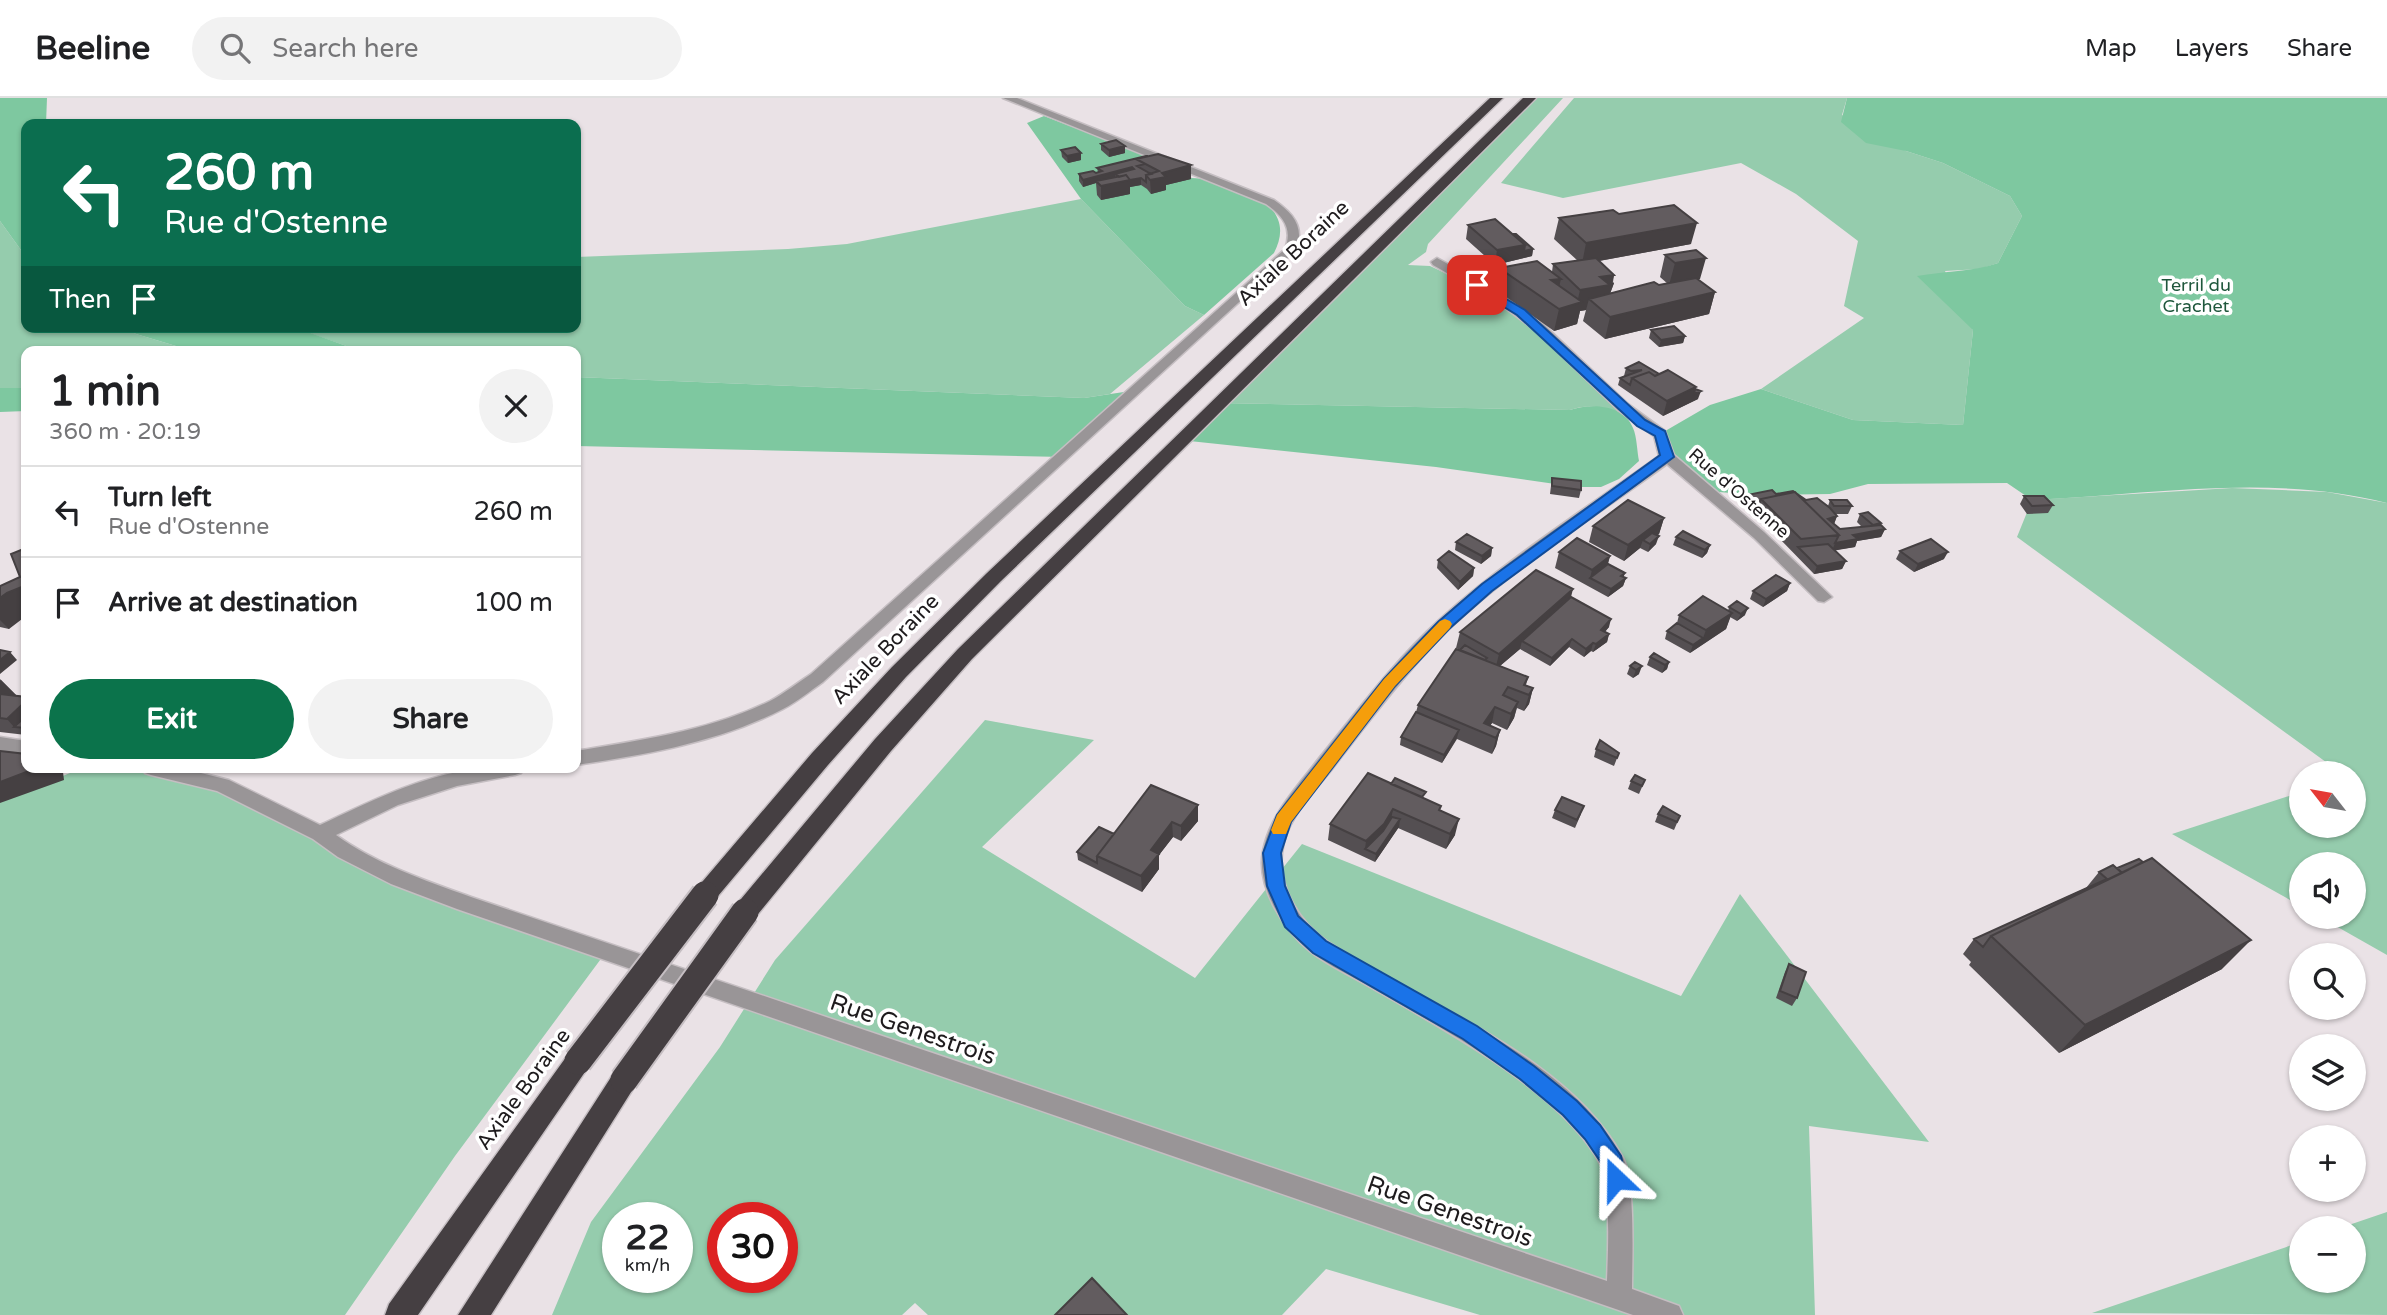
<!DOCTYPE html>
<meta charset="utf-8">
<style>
body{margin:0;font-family:"Varela Round",sans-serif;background:#f2f2f2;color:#202124;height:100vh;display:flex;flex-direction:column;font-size:26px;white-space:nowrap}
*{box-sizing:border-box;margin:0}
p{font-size:23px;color:#757577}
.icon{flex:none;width:38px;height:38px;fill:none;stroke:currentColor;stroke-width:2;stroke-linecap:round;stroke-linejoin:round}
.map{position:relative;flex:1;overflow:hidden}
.details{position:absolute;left:21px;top:248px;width:560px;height:427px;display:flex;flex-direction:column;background:#fff;border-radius:14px;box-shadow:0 2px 5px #0004}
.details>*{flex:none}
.guide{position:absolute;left:21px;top:21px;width:560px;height:214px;border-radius:14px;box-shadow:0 2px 5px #0004;background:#0b6e4f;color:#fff;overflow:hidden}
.needle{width:46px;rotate:301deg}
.fabs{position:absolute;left:2289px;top:663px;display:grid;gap:14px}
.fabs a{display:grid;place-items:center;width:77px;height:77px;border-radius:50%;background:#fff;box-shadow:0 2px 5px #0004;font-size:35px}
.speed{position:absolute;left:602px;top:1104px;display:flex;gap:14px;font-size:35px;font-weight:700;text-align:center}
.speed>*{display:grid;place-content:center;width:91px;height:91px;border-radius:50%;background:#fff;box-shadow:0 2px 5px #0004;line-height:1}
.speed small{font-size:18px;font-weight:400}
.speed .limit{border:10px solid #d22;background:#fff;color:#111}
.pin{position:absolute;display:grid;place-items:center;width:60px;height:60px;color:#fff;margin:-30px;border-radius:14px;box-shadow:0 4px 10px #0006}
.me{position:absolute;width:77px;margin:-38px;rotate:337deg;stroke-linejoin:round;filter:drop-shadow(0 0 5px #0008)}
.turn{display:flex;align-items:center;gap:24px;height:147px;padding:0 28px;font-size:32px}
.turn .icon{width:91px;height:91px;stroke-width:2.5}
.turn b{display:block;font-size:49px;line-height:60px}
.then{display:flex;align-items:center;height:66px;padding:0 28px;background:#0003;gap:14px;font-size:26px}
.round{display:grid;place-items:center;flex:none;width:74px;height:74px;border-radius:37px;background:#f2f2f2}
.summary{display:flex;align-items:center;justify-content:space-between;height:119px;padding:0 28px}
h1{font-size:42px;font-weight:700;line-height:52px}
.action{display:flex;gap:14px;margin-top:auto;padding:14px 28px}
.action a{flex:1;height:80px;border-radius:42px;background:#0b734b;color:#fff;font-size:28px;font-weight:700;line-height:80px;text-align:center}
.action a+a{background:#f2f2f2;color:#202124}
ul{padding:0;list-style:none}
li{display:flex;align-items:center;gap:21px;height:91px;padding:0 28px;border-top:2px solid #e0e0e0}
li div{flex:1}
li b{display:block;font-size:26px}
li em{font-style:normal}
header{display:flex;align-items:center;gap:42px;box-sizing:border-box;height:98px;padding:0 35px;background:#fff;border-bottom:2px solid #e0e0e0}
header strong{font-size:33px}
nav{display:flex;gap:38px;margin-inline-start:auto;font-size:24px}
.search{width:490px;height:63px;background:#f2f2f2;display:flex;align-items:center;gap:18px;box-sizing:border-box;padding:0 24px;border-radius:38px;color:#757577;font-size:26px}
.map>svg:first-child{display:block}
.green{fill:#95ccad;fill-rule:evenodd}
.forest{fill:#7ec8a0}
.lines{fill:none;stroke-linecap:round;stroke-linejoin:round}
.street-casing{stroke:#c5bec2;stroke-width:3}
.highway-casing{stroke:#c5bec2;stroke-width:3}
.street{fill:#999597;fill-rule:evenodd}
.highway{fill:#453f42;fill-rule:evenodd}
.highway-bridge-casing{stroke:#c5bec2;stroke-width:31;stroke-linecap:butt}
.highway-bridge{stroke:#453f42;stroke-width:27}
.wall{fill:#544f52}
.shaded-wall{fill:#454042}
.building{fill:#625c5f;stroke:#454042;stroke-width:2}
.route{fill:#1a73e8;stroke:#114b97;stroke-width:2}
.slow{fill:#f59e0b}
.labels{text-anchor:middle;stroke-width:7;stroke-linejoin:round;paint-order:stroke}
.far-park-label{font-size:18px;fill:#1f573c;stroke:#fff}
.far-street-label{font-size:18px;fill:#1e1b1d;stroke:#fff}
.street-label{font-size:21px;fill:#1e1b1d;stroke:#fff}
.near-street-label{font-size:24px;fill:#1e1b1d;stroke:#fff}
</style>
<header>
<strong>Beeline</strong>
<div class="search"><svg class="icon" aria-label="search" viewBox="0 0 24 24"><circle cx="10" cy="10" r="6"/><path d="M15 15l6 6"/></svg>Search here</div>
<nav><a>Map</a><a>Layers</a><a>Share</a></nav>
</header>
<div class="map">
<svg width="2387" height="1217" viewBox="0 0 2387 1217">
<rect width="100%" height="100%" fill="#eae2e6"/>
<path class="green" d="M1530,0H1563L1428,146L1426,154L1408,167L1430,168L1499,200L1628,314L1626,319C1607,309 1590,305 1570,312L1218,305Z
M1574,0H1847L1842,17L1906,53L1943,65L2010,98L2022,118L1998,165L1980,171L1945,173L1973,232L1963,327L1853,322L1761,291L1864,220L1844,208L1858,143L1796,96L1741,65L1563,100L1501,85Z
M1081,101L1185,208L1204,217L1110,296L1084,300L576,279V254H378L352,250L298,231L576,229V159L788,151L847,146Z
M0,123L26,159V229H124L136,236L196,254H26V290H0Z
M2232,390L2327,394L2387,405V857L2320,819H2354V766H2301V808L2172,736L2301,694V728H2354V676L2341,675L2017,439L2032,402Z
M985,622L1094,642L982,749L1195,880L1302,746L1681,898L1740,796L1929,1044L1809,1028L1815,1217H1480L1326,1171L1282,1217H928L915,1205L902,1217H552L591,1124L720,949L775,862ZM618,1120H677V1180H618ZM723,1120H782V1180H723Z
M82,670H151L222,687L345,754L606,854L455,1058L345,1217H0V704Z
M2387,1114V1217L2092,1215L2301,1144V1183H2354V1130H2340Z"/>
<path class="forest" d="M0,0H47L46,26H26V159L0,123Z
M1847,0H2387V405C2272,375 2148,397 2032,402L2007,385L1868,386L1830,396L1755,397L1707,393L1667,359L1660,336L1710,307L1761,291L1853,322L1963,327L1973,232L1917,178C1944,173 1972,174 1998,165L2022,118L2010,98L1943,65L1906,53L1866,45L1841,24Z
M1044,18L1148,58V63L1192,80L1207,81L1268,107C1283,122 1283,137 1274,155L1204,217L1185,208L1081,101L1027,25Z
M124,229H294L352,250L378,254H196L136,236Z
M576,279L1084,300L1137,292L1064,359L576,348Z
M0,290H26V313L0,314Z
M1218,305L1570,312C1590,305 1624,306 1633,330C1637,339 1637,353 1639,363L1619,381L1601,389H1576L1436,369L1180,342Z"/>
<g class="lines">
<g class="street-casing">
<path id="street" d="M1003,0H1017L1274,102C1293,115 1305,129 1296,152L823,584C810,593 797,604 783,611C719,644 646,657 576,667V653C642,642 709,633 770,603C785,595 797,585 811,576L1285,151C1293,130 1283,118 1266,106Z
M1437,160L1506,198L1544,227L1628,306L1665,333L1674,357L1764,434L1832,499L1824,504L1818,503L1754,440L1667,366C1594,419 1513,470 1448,532C1405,575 1369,623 1332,671C1313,695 1285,722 1282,755C1278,790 1300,825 1328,844C1421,906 1566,956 1622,1058C1636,1082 1632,1162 1632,1191L1679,1208L1683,1217H1633L457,811L391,786L338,759L313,741L217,693L151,677L145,675L142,670H181L229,682L320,727C369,704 420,678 475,671C491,669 508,670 524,670L521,675L515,677L457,688L398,707L336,737C376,766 424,782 471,799L1607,1183C1608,1158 1611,1087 1601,1067C1563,994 1441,930 1372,890C1352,878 1329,868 1311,854C1284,833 1256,789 1263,753C1270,716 1298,688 1320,659C1358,612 1394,563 1439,522C1507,461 1585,411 1659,358L1654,338L1618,312L1535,232L1497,204L1433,167L1431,164Z
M0,639L26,643V657L0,653Z"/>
</g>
<g class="highway-casing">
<path id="highway" d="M1490,0H1503L1001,483L906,579L828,667L713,804L705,807L697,804L693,797L697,790L812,655L892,569L987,475Z
M1523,0H1536L972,561L891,653L754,821L745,824L736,821L733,814L736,807L875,641L958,551Z
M578,951L587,955L591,963L587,971L418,1217H385L389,1206L569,955Z
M624,970L633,973L637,982L633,991L491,1217H458L615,973Z"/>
</g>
<use href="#street" class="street"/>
<use href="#highway" class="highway"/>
<g class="highway-bridge-casing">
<path id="highway-bridge" d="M578,963L705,797
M624,982L745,814"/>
</g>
<use href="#highway-bridge" class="highway-bridge"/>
</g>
<path class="wall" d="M1101,46L1125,48V55L1109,59L1101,52Z
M1061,52L1081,55V62L1068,65L1062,59Z
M1146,58L1191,67V81L1166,87V92L1151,96L1147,91L1141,87L1130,89V96L1101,102L1097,97L1096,85L1083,89L1079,83V76L1096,75L1098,74L1097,70Z
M1619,116L1691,146L1599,163L1614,177L1613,184L1614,185L1610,196L1668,186L1660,179L1665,157L1700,181H1698L1715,194L1709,216L1605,241L1583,223L1586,212L1580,213L1577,226L1554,233L1495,191L1499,170L1552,174L1553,166L1578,163L1554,141L1559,120Z
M1468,127L1513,136L1533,151L1532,158L1495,167L1466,141Z
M1651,232L1685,238L1683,245L1659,249L1649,240Z
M1626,270L1659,276L1695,291L1698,301L1663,318L1618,287L1620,280L1624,278Z
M1552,380L1581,392L1579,400L1550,396Z
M1776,396L1828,408L1830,402L1852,408L1848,416H1836L1837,418L1834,426L1840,431L1862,429L1857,424L1860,416L1880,427L1885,431L1881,439L1857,443L1855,449L1835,452L1846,463L1842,471L1814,476L1745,405L1747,397Z
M2024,398L2053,407L2048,415L2027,416L2020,406Z
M1664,420L1659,436L1657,437L1656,446L1648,454L1640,450L1624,463L1589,444L1593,428Z
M1676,439L1710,447L1707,455L1702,460L1673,447Z
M1456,444L1492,450L1491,458L1481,466L1455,452Z
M1900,453L1944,461L1914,474L1896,461Z
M1559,454L1610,458L1608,466L1625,475L1623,479L1626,480L1623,488L1608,499L1555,470Z
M1438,462L1474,470L1473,478L1458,492L1437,470Z
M20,479L9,531L0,529V488Z
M1790,485L1787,493L1763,509L1750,501L1753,493Z
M1571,499L1609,529L1605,534L1609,536L1607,544L1593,554L1591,553L1584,559L1569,549L1550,568L1520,551L1500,568L1528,579L1526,587L1533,590L1529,606L1524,613L1517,610L1514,620L1507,632L1492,625L1490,628L1500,632L1496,648L1492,656L1457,641L1442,665L1400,647L1401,639L1416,614L1418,607L1460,552L1456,550L1460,534Z
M1729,509L1745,517L1737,523L1730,519L1726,531L1690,555L1665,541L1667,533L1677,525L1679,517L1728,513Z
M1650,559L1669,564L1667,571L1662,575L1647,567Z
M1635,564L1639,576L1633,580L1627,576L1630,568Z
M0,581L16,597L26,599V637L0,634Z
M1596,651L1619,655L1614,668L1594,659Z
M1645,682L1639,696L1628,691L1631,683Z
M1424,700L1440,713L1455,737L1446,751L1398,730L1375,764L1328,742L1330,726Z
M1198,707V723L1181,743L1173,739L1159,757V771L1142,794L1078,762L1077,754L1114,736Z
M1555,712L1581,716L1575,730L1552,720Z
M1658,716L1680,718L1674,732L1655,724Z
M2099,774L2222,871L2059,955L1969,867L1971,864L1963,856L1974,841L2086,790Z
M1789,866L1797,900L1792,908L1776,900L1785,874Z"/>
<path class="shaded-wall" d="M1125,48V55L1109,59V52Z
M1081,55V62L1068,65L1067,58Z
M1191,67V81L1166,87V92L1151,96L1150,82L1162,75Z
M1132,69L1133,76H1115V81L1096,83V85L1083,89V82Z
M1141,80V87L1130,89V96L1101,102V88Z
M1697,125L1691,146L1582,166L1586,145Z
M1525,147L1533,151L1532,158L1495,167L1497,152Z
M1706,160L1700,181L1669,187L1675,165Z
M1614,177L1612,185H1614L1609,198L1589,201L1586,212L1580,213L1577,226L1554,233L1559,211L1577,205L1580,192L1600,179Z
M1561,181L1556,202L1547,204L1551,182Z
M1715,194L1709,216L1605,241L1610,219Z
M1685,238L1683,245L1659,249L1661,242Z
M1696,289L1694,296L1701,293L1698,301L1663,318L1667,303Z
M1837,418L1834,426L1828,421Z
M1664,420L1659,436L1647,444L1643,442L1640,450L1624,463L1628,447Z
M1881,425L1877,432L1885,431L1881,439L1857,443L1855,449L1832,453L1835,445L1873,427Z
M1659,438L1656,446L1648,454L1650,446Z
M1710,447L1707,455L1702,460L1705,452Z
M1492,450L1491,458L1481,466L1482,458Z
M1948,454L1944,461L1914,474L1918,466Z
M1610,458L1605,474L1590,480L1588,488L1592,472Z
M1846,463L1842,471L1814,476L1817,468Z
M1474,470L1473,478L1458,492L1460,484Z
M1625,475L1622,483L1626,480L1623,488L1608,499L1611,491L1621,478Z
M1790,485L1787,493L1763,509L1766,501Z
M24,488L26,491V518L9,531L0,522V500L7,495Z
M1573,491L1569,507L1522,543L1520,551L1495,572L1499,556Z
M1748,510L1745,517L1737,523L1741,516Z
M1732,515L1726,531L1690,555L1693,547L1703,540L1706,532Z
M1611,521L1609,529L1599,540L1601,532Z
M1609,536L1607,544L1593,554L1596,546Z
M1572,541L1569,549L1550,568L1552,560Z
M1593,545L1591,553L1584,559L1586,551Z
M10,554L17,562L0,576V562Z
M1669,564L1667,571L1662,575L1665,567Z
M1642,568L1639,576L1633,580L1636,572Z
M1,582L16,597L0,610V583Z
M1533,590L1529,606L1524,613L1529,597Z
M26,603V630L14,629L7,621Z
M1518,604L1514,620L1507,632L1511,616Z
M1495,609L1492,625L1485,635L1484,625Z
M1459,632L1457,640L1442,665L1444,657Z
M1500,632L1496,648L1492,656L1496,640Z
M37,670H59L63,674L64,682L0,705V684Z
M1198,707V723L1181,743V728Z
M1393,711L1390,727L1365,751L1366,743Z
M1400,721L1399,729L1375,764L1376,756Z
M1459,721L1455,737L1446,751L1450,736Z
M1172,724L1173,739L1159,757V771L1142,794L1141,778L1151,752Z
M2251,842L2222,871L2059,955L2085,927Z"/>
<path class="building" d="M1116,42L1125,48L1109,52L1101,46Z
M1075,49L1081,55L1067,58L1061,52Z
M1158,56L1191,67L1162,75L1166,79L1150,82L1146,77L1159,73L1136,61Z
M1146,58H1148L1136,61L1145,66L1137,68L1151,76L1146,77V84L1141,80L1130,82L1126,77L1119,79L1115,76L1134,71L1132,69L1083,82L1079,76L1093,73L1096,75L1102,73L1097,70Z
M1126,77L1130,82L1101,88L1096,83Z
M1674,107L1697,125L1586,145L1559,120L1613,112L1619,116Z
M1495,121L1525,147L1497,152L1468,127Z
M1513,136H1516L1533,151L1524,153L1525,147Z
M1696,152L1706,160L1675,165L1665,157Z
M1596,160L1614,177L1600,179L1610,187L1580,192L1553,166Z
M1537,163L1561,181L1551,182L1582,204L1559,211L1499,170Z
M1696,180L1715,194L1610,219L1589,201L1654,184L1659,187Z
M1674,228L1685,238L1661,242L1651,232Z
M1639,264L1659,276L1655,278L1649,274L1632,280L1630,287L1620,280L1642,272L1631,273L1626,270Z
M1668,272L1696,289L1667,303L1632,280L1649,274L1655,278Z
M1695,291L1701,293L1694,296Z
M1552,380L1581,383V392L1552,388Z
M1772,392L1776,396L1793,393L1806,402L1817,400L1830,410L1837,418L1828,421L1840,431L1881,427L1885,431L1853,437L1858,441L1835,445L1839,437L1795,394L1761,401L1758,408L1747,397Z
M1795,394L1839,437L1801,441L1761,401Z
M2024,398H2044L2053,407L2032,408Z
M1628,402L1664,420L1628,447L1593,428Z
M1830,402H1847L1852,408H1834Z
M1868,414L1881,425L1873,427L1860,416Z
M1683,433L1710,447L1705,452L1676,439Z
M1652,435L1659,438L1650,446L1643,442Z
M1467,436L1492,450L1482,458L1456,444Z
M1577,440L1610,458L1592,472L1559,454Z
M1931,441L1948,454L1918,466L1900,453Z
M1828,446L1846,463L1817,468L1798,449Z
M26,450V493L24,488L7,495L0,500V488L20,479L11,456Z
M1449,453L1474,470L1460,484L1438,462Z
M1608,466L1625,475L1621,478L1626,480L1611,491L1590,480Z
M1536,472L1573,491L1499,556L1460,534Z
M1776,477L1790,485L1766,501L1753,493Z
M1703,498L1732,515L1706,532L1679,517Z
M1571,499L1611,521L1601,532L1609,536L1596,546L1593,545L1586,551L1572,541L1552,560L1522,543Z
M1737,503L1748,510L1741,516L1729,509Z
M1677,525L1703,540L1693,547L1667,533Z
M1465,547L1487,560L1485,562L1460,552Z
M1456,551L1528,579L1524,587L1533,590L1529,597L1508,589L1503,597L1518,604L1511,616L1495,609L1484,625L1500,632L1496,640L1418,607Z
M0,552L10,554L0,562Z
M1654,555L1669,564L1665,567L1650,559Z
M1635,564L1642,568L1636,572L1630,568Z
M0,596L26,599V603L7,621L0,620Z
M1416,614L1459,632L1444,657L1401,639Z
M26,618V630L14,629Z
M1600,642L1619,655L1617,660L1596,651Z
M0,653L26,656V670H37L0,684Z
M1368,675L1441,708L1439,712L1459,721L1450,736L1393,711L1384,726L1366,743L1330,726Z
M1635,677L1645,682L1642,688L1631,683Z
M1395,680L1426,694L1422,699L1391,686Z
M1151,687L1198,707L1181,728L1172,724L1151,752L1159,756L1141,778L1097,758Z
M1562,699L1584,708L1577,722L1555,712Z
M1663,708L1680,718L1677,724L1658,716Z
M1392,719L1400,721L1376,756L1365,751L1383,733Z
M1099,729L1114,736L1097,758V765L1077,754Z
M2152,760L2251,842L2085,927L1991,838Z
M2139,761L2143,764L2122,775L2117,770Z
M2113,767L2122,775L1991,838L1983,849L1974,841L2107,781L2099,774Z
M1789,866L1806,874L1797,900L1780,893Z
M1092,1180L1127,1217H1055Z"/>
<path class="route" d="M1477,184L1525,212L1645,322L1665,333L1674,359L1492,493L1449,531L1395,588L1291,724L1281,755L1285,788L1298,818L1326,843L1477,928L1534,968L1577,1003L1600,1027L1621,1058L1626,1081L1623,1088L1616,1091L1608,1088L1604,1069L1585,1041L1563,1017L1520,981L1463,941L1313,855L1285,829L1267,788L1263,755L1277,717L1384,581L1438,524L1482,486L1660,357L1655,338L1637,328L1517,217L1473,190L1471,187Z"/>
<path class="slow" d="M1445,521L1450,523L1452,526L1450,530L1395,588L1291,724L1286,736H1273L1271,732L1277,717L1384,581L1440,523Z"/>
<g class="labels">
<g class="far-park-label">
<text x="2196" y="193">Terril du<tspan x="2196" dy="21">Crachet</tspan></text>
</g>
<g class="far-street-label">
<text transform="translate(1739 395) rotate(41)" y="6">Rue d'Ostenne</text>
</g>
<g class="street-label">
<text transform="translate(1293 155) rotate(-43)" y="7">Axiale Boraine</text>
<text transform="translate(885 551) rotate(-46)" y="7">Axiale Boraine</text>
<text transform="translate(523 991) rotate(-54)" y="7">Axiale Boraine</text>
</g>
<g class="near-street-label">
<text transform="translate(913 931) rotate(19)" y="8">Rue Genestrois</text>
<text transform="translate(1450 1113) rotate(19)" y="8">Rue Genestrois</text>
</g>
</g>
</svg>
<div class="fabs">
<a><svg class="needle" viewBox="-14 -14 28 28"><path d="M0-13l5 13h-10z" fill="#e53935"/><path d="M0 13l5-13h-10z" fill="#757577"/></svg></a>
<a><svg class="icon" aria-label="sound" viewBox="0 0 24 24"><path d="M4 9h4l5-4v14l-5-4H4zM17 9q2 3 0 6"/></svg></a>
<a><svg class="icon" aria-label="search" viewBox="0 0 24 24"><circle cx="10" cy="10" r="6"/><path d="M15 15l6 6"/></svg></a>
<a><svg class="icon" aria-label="layers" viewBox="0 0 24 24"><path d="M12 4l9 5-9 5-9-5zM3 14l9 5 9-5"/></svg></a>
<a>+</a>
<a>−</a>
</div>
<div class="speed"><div>22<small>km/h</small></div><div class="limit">30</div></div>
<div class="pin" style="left:1477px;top:187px;background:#d93025"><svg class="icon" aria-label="arrive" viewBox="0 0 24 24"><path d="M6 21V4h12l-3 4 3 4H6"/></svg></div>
<svg class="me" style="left:1616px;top:1081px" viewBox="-20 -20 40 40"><path d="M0-17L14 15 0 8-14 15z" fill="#1a73e8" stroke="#fff" stroke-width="4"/></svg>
<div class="guide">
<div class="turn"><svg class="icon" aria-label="left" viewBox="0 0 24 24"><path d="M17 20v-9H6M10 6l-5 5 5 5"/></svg><div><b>260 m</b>Rue d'Ostenne</div></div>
<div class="then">Then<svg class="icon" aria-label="arrive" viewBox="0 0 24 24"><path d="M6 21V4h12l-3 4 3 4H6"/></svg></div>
</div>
<section class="details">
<div class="summary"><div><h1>1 min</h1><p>360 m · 20:19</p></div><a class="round"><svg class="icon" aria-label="close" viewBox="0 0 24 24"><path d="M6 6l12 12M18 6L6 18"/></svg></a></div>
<ul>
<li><svg class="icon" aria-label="left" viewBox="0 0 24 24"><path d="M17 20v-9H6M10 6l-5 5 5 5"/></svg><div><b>Turn left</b><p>Rue d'Ostenne</p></div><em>260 m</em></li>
<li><svg class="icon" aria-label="arrive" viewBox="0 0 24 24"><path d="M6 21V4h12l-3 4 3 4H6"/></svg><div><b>Arrive at destination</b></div><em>100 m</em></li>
</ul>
<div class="action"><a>Exit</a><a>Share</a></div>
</section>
</div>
